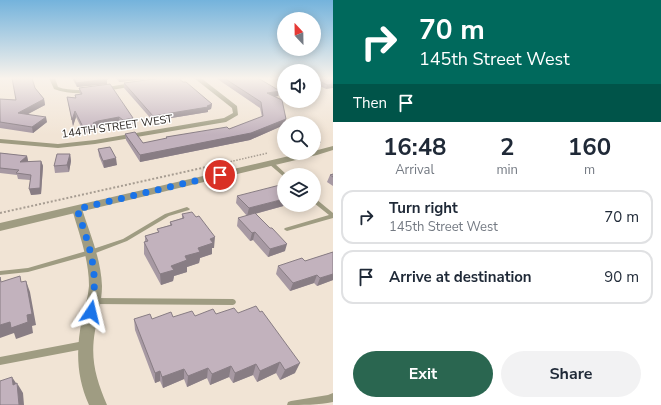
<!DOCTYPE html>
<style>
body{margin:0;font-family:"Nunito Sans",sans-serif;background:#f2f2f3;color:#1f2937;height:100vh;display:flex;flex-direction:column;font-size:15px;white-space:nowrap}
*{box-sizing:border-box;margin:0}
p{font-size:13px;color:#747a83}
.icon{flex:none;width:22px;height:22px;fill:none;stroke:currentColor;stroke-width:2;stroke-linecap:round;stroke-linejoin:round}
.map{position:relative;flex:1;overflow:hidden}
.drawer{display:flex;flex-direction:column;background:#fff;width:328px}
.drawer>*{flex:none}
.guide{background:#00695c;color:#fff;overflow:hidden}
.needle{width:26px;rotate:338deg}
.tools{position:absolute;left:277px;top:12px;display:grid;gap:8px}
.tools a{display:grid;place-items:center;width:44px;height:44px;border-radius:50%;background:#fff;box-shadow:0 2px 10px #0003;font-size:20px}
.pin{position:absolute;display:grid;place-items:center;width:34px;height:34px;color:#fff;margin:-17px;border:2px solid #fff;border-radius:50%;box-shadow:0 1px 4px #0007}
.me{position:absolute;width:44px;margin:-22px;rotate:10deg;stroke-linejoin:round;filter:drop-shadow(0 0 3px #0008)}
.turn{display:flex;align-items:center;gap:14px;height:84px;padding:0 20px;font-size:18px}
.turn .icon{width:52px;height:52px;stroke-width:2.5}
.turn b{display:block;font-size:28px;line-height:34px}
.then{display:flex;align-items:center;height:38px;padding:0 20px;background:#0003;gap:8px;font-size:15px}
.eta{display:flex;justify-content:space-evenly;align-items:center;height:68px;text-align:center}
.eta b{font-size:24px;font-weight:700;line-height:28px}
.primary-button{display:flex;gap:8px;margin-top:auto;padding:8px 20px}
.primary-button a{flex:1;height:46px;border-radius:24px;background:#2a6650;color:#fff;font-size:16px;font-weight:700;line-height:46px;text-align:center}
.primary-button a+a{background:#f2f2f3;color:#1f2937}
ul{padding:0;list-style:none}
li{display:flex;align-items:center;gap:12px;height:54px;margin:0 8px 6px;padding:0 12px;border:2px solid #e0e1e3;border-radius:12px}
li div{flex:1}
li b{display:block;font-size:15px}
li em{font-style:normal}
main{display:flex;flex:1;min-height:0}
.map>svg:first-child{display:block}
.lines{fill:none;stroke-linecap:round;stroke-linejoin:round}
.path-far1{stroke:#a79d92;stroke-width:1.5;stroke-dasharray:1.5 1.5;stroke-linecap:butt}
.path{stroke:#a79d92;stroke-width:2;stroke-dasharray:2 2;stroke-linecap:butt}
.service{fill:#9f9c82;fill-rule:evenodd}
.minor{fill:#9f9c82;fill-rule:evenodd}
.tertiary{fill:#9f9c82;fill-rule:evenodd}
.wall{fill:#a799a3}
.shaded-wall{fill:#887d84}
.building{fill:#c2b2bd;stroke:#887d84}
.route{stroke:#1a73e8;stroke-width:7;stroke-dasharray:0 12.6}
.labels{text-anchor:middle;stroke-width:3;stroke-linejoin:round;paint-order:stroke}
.far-street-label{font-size:11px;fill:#2b2621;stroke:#fff}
</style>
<main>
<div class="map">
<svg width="333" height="405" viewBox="0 0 333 405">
<rect width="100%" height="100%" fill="#f1e4d5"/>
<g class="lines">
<path class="path-far1" d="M314,143L321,142
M207,167L268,153"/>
<path class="path" d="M0,213L211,166"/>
<path class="service" d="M269,162H273L287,175H284L283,176L269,164Z
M314,198L316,199L333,213V218L287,231L285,230L284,229L285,228L329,215L314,203Z
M187,207L190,209L189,210L169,216L127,241L93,254L28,272L0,275V271L28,268L90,250L123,239L165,214Z
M94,298L233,299L235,300L236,302L235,304L233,305L94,304L92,303L91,301L92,299Z
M84,341L87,342L88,345L87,348L84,349L0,365V357Z
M333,393V402C319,405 301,405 287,405L288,402L291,401L328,395Z"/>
<path class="minor" d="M49,78H55L58,87C81,95 114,85 137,82L140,84L137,86C110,89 80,99 54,89Z
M172,78H186L165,83L162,81Z
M194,78H201L237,106L238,115L226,122L95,144L58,148L0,143V139L58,144L95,140L224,118L233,113L232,108Z
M77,206L82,209C90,234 101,259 102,286C102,301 97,316 95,331C90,359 96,379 107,405H89C76,376 76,349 82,319C85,308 88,297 89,286C89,259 79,234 72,209Z"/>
<path class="tertiary" d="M333,146V150L317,155L0,231V223L302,153H314V151Z"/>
</g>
<path class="wall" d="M72,78H109L107,80V84L77,87Z
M116,78H156L119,82Z
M216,78H258L278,96L275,97L286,119L284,125L250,140L140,162L126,140L125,134L143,143L166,139V137L229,129L262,117L260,108Z
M314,78H333L326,89L314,83Z
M124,83L212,104L211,109L208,110V112L153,121L124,88Z
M35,88L44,99L45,105L27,114L47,122L33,133L0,128V99L16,100Z
M79,88L133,124L124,126L120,123L99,127L94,129L95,131L84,133L76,117L73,126L67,97L76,98L75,95L80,94Z
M98,149L117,165L104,168L99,156Z
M0,153L27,156L28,161V162L41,161L43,166L41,194L31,195L30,180L18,179L17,175L0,173Z
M70,154L71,161L69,172L55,173L54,166Z
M333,174V186L327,182L330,175Z
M237,196L284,205H287L255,214L285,251L268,257L253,240L250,241L237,226L238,218L247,216L236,203Z
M182,214L214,248H212V254L200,258L199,263L187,267V272L174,276L173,281L161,285L144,254V242H145V236L158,232L157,229L170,225V222L182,218Z
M333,252V280L317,286L314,283L290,291L276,274L278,266L305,261Z
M238,313L295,373L280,380L276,373L257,382L253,375L233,383L229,377L210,385L207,378L187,387L184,379L163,388L160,381L155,383L135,330L134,319H152Z"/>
<path class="shaded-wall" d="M105,78H109L107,80V84L77,87L76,83Z
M119,78H156L119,82Z
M333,84V88L326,89L327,85Z
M280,91L278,96L266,98L267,93Z
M44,99L45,105L19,119L18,113Z
M212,104L211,109L208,110V112L153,121V116L207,106Z
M75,111L76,117L73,126L72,120Z
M46,117L47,122L33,133L32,127Z
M119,117L120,123L99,127L94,129L95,131L84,133L83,127L98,121Z
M133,118V124L124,126L123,120Z
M286,119L284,125L250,140L140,162V155Z
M70,154L71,161L69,172L67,165Z
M27,156L28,161L22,168L20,162Z
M116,158L117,165L104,168L103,161Z
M41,161L43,166L41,194L31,195L29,189Z
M284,199V205H287L247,216L249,208Z
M255,232L253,240L250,241L252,233Z
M215,237L214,248H212V254L200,258L199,263L187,267V272L174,276L173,281L161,285L160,274L171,266L198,248L210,239Z
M287,244L285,251L268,257L270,249Z
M333,274V280L317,286L320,278Z
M317,275L314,283L290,291L293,283Z
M26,281L30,292L36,325L32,326L33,333L16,339L14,333L0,338V325L27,315Z
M280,362L276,373L257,382L260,371Z
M300,363L295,373L280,380L285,370Z
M256,364L253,375L233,383L235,373Z
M231,366L229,377L210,385L212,374Z
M208,368L207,378L187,387L188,376Z
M184,369V379L163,388L162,377Z
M160,371V381L155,383V373Z
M12,377L18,386L17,383L23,393L24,405H19L13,385Z"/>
<path class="building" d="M12,78H32L35,88L44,99L18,113L46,117L32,127L0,122V99L16,100Z
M74,78H106L107,79L76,83Z
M161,78H178L183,82H186L212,104L207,106L208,107L153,116L124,83Z
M224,78H258L280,91L267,93L282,100L286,119L251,133L140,155L125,134L135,132L143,143L167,138L166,137L227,127L229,129L263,116L261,102Z
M314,78H333V84L327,85Z
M110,84L133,118L123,120L119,117L98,121L93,123L94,125L83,127L75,111L72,120L67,97L76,98L75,95L82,94L79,88Z
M110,147L116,158L103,161L98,149Z
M0,153L27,156L20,162L41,161L40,188L29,189L31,175L16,173L19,170L0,168Z
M57,154H70L67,165L54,166Z
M333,174V177L330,175Z
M280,185L284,189V199L249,208L237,196Z
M192,212L196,217L199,216L215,237L210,239L213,243L198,248L200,252L185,256L187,260L171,266L174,270L160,274L144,242L148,241L145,236L159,232L157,229L172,225L170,222L184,218L182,214Z
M255,213L270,228H272L287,244L270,249L255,232L252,233L238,218Z
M333,252V274L320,278L317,275L293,283L278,266L302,258L305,261Z
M20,276L21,282L26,281L32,314L27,315L28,322L11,328L10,322L0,325V277L1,282Z
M256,306L260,312L262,311L300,363L285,370L280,362L260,371L256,364L235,373L231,366L212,374L208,368L188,376L184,369L162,377L160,371L155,373L134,319L150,314L152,319L171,312L173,317L192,311L195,316L213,309L216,314L234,308L238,313Z
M12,377L13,385L17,383L19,405H0V381Z"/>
<linearGradient id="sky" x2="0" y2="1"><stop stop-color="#74b3dc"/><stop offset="0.58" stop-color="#f9f3ec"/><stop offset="1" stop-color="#f9f3ec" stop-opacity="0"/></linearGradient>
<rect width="333" height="135" fill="url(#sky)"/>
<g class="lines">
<path class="route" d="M91,312C100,271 89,246 77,209L220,175"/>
</g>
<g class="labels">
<g class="far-street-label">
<text transform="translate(117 126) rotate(-8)" y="4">144TH STREET WEST</text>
</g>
</g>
</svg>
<div class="tools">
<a><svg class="needle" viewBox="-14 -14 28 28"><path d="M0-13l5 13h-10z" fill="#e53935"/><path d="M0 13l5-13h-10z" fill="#747a83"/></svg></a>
<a><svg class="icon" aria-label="sound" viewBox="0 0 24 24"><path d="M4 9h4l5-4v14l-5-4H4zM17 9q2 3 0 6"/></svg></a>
<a><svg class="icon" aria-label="search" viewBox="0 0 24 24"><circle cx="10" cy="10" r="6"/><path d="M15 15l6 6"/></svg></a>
<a><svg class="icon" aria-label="layers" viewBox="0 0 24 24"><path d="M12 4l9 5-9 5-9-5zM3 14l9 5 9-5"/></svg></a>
</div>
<div class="pin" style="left:220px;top:175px;background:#d93025"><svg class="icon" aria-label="arrive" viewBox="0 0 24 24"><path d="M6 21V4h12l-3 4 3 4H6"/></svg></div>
<svg class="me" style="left:91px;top:312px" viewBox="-20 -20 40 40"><path d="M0-17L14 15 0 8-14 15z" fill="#1a73e8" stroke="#fff" stroke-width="4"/></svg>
</div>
<section class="drawer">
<div class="guide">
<div class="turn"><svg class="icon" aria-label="right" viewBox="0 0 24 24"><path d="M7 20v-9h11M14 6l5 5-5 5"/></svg><div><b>70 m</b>145th Street West</div></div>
<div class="then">Then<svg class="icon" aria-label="arrive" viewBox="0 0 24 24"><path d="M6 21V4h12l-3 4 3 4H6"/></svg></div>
</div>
<div class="eta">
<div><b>16:48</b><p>Arrival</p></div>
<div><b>2</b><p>min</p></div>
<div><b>160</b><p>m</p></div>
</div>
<ul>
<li><svg class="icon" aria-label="right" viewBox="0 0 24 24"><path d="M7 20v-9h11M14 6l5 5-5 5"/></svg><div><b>Turn right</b><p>145th Street West</p></div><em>70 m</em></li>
<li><svg class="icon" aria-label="arrive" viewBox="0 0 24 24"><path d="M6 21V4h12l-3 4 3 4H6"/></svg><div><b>Arrive at destination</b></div><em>90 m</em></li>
</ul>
<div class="primary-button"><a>Exit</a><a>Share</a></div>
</section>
</main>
